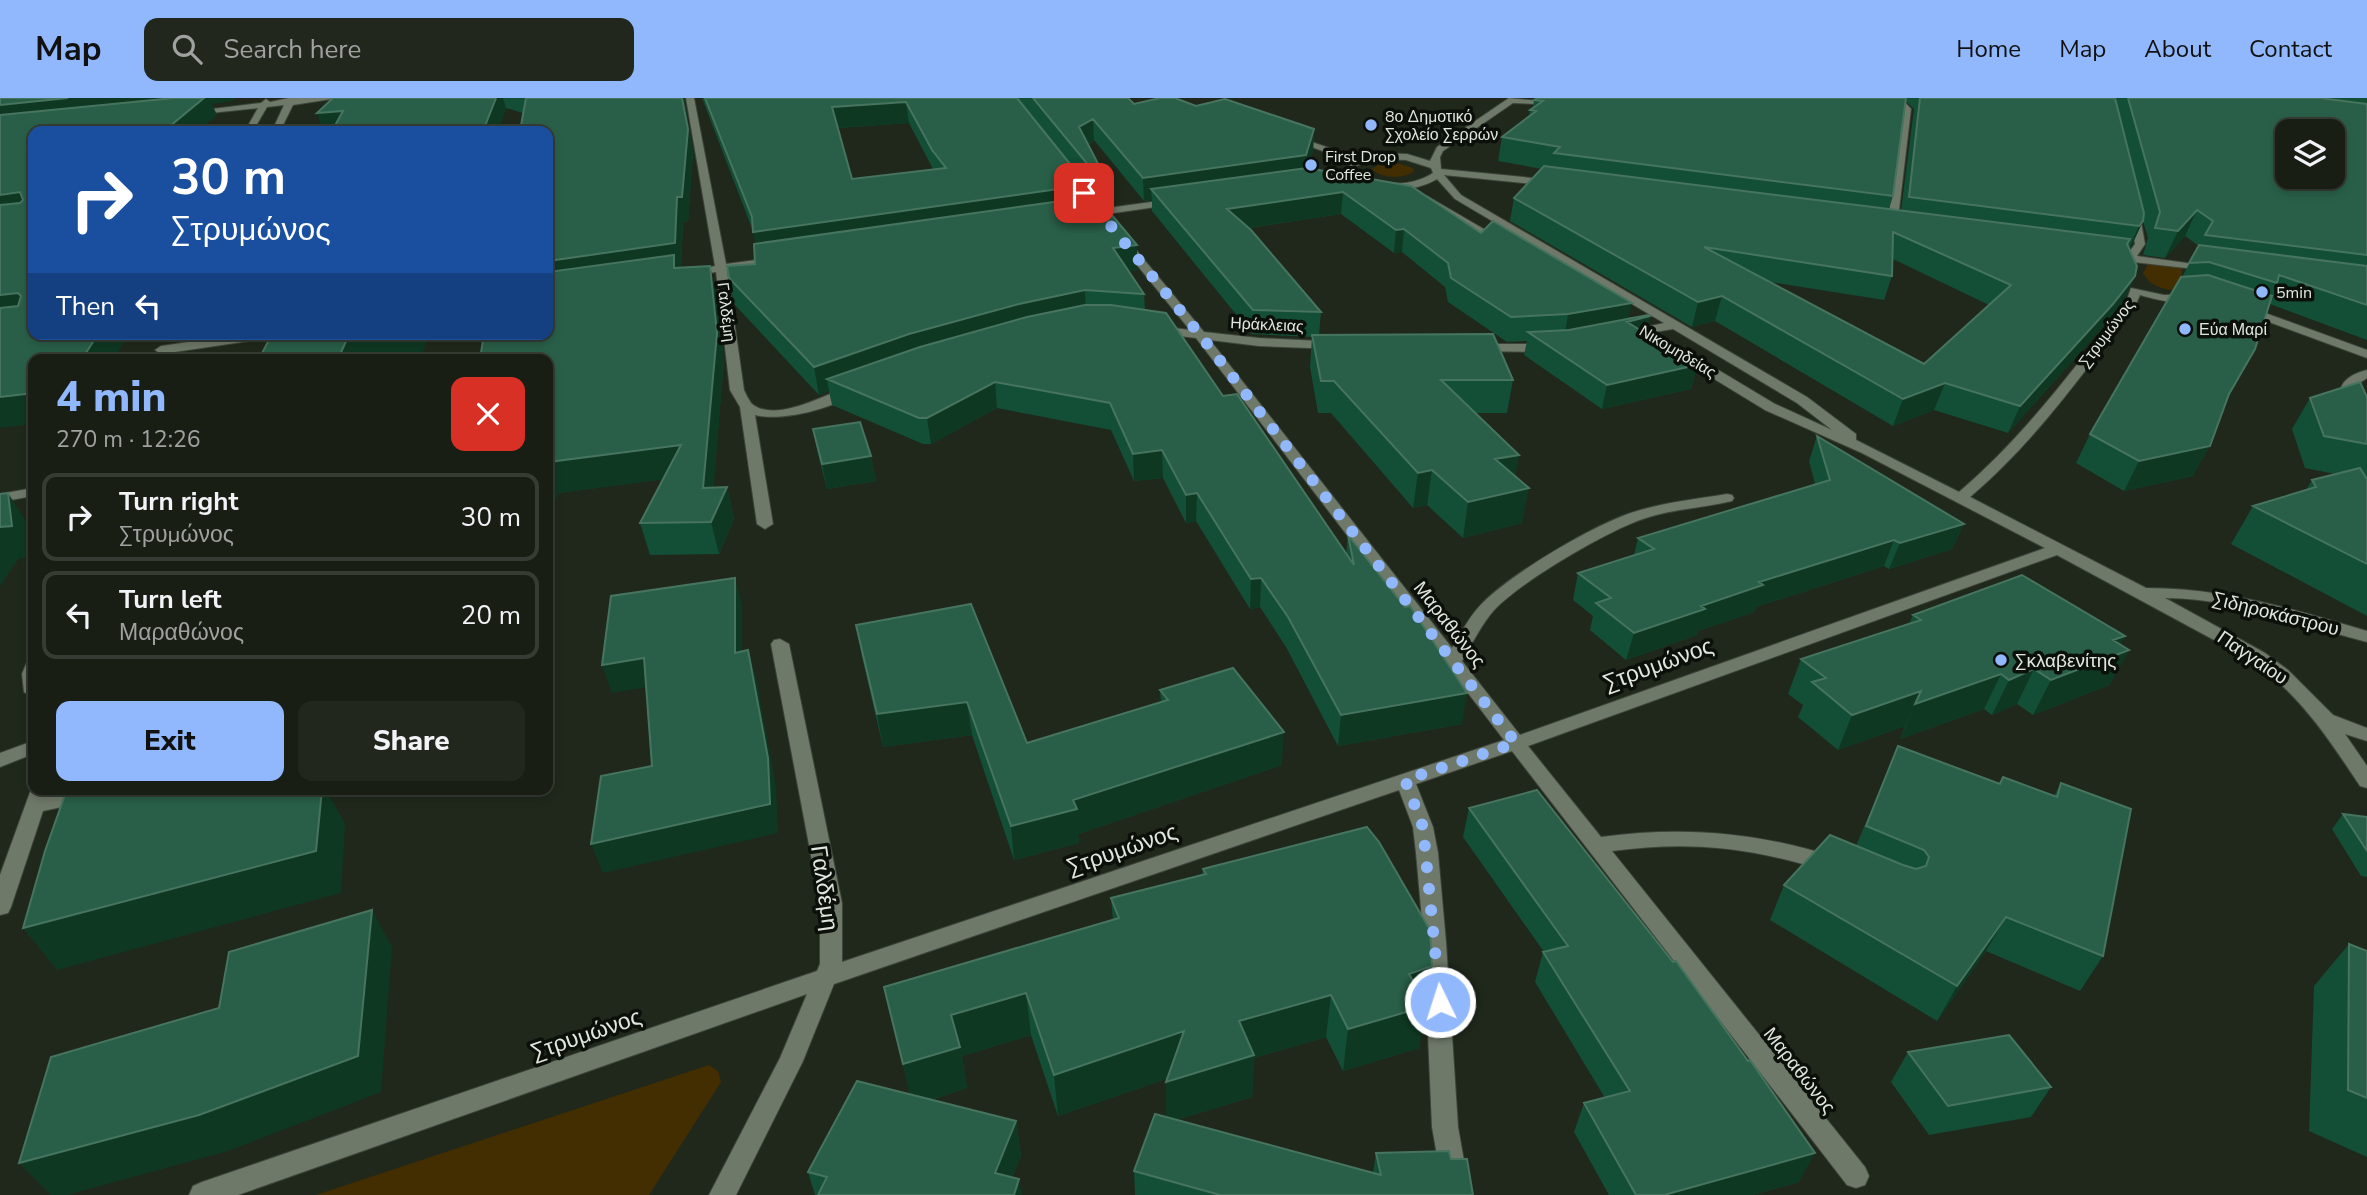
<!DOCTYPE html>
<meta charset="utf-8">
<style>
body{margin:0;font-family:"Nunito Sans",sans-serif;background:#21271d;color:#f1f3f6;height:100vh;display:flex;flex-direction:column;font-size:26px;white-space:nowrap}
*{box-sizing:border-box;margin:0}
p{font-size:23px;color:#9fa2a0}
.icon{flex:none;width:38px;height:38px;fill:none;stroke:currentColor;stroke-width:2;stroke-linecap:round;stroke-linejoin:round}
.map{position:relative;flex:1;overflow:hidden}
.panel{position:absolute;left:28px;top:256px;width:525px;height:441px;display:flex;flex-direction:column;background:#181e14;border-radius:14px;box-shadow:0 4px 10px #0003,0 0 0 2px #363c34}
.panel>*{flex:none}
.banner{position:absolute;left:28px;top:28px;width:525px;height:214px;border-radius:14px;box-shadow:0 4px 10px #0003,0 0 0 2px #363c34;background:#1a4fa0;color:#fff;overflow:hidden}
.fabs{position:absolute;left:2275px;top:21px;display:grid;gap:14px}
.fabs a{display:grid;place-items:center;width:70px;height:70px;border-radius:14px;background:#181e14;box-shadow:0 4px 10px #0003,0 0 0 2px #363c34;font-size:35px}
.pin{position:absolute;display:grid;place-items:center;width:60px;height:60px;color:#fff;margin:-30px;border-radius:14px;box-shadow:0 4px 10px #0006}
.me{position:absolute;width:77px;margin:-38px;rotate:356deg;stroke-linejoin:round;filter:drop-shadow(0 0 5px #0008)}
.turn{display:flex;align-items:center;gap:24px;height:147px;padding:0 28px;font-size:32px}
.turn .icon{width:91px;height:91px;stroke-width:2.5}
.turn b{display:block;font-size:49px;line-height:60px}
.then{display:flex;align-items:center;height:66px;padding:0 28px;background:#0003;gap:14px;font-size:26px}
.round{display:grid;place-items:center;flex:none;width:74px;height:74px;border-radius:14px;background:#21271d}
.summary{display:flex;align-items:center;justify-content:space-between;height:119px;padding:0 28px}
h1{font-size:42px;font-weight:800;line-height:52px;color:#91b8fd}
.primary-button{display:flex;gap:14px;margin-top:auto;padding:14px 28px}
.primary-button a{flex:1;height:80px;border-radius:14px;background:#91b8fd;color:#111;font-size:28px;font-weight:800;line-height:80px;text-align:center}
.primary-button a+a{background:#21271d;color:#f1f3f6}
ul{padding:0;list-style:none}
li{display:flex;align-items:center;gap:21px;height:88px;margin:0 14px 10px;padding:0 14px;border:4px solid #363c34;border-radius:14px}
li div{flex:1}
li b{display:block;font-size:26px}
li em{font-style:normal}
header{display:flex;align-items:center;gap:42px;box-sizing:border-box;height:98px;padding:0 35px;background:#91b8fd;color:#111}
header strong{font-size:33px}
nav{display:flex;gap:38px;margin-inline-start:auto;font-size:24px}
.search{width:490px;height:63px;background:#21271d;display:flex;align-items:center;gap:18px;box-sizing:border-box;padding:0 24px;border-radius:14px;color:#9fa2a0;font-size:26px}
.map>svg:first-child{display:block}
.green{fill:#422e01}
.lines{fill:none;stroke-linecap:round;stroke-linejoin:round}
.minor-casing{stroke:#3d4439;stroke-width:2}
.minor{fill:#6f7969;fill-rule:evenodd}
.wall{fill:#134e36;fill-rule:evenodd}
.shaded-wall{fill:#0f3823}
.building{fill:#295f48;stroke:#46745f;stroke-width:2;fill-rule:evenodd}
.route{stroke:#91b8fd;stroke-width:12;stroke-dasharray:0 21.6}
.poi-dot{fill:#91b8fd;stroke:#0c100a;stroke-width:2.5}
.labels{text-anchor:middle;stroke-width:7;stroke-linejoin:round;paint-order:stroke}
.far-poi-label{font-size:16px;fill:#e1e7de;stroke:#0c100a;text-anchor:start}
.far-street-label{font-size:16px;fill:#e1e7de;stroke:#0c100a}
.street-label{font-size:19px;fill:#e1e7de;stroke:#0c100a}
.poi-label{font-size:19px;fill:#e1e7de;stroke:#0c100a;text-anchor:start}
.near-street-label{font-size:23px;fill:#e1e7de;stroke:#0c100a}
</style>
<header>
<strong>Map</strong>
<div class="search"><svg class="icon" aria-label="search" viewBox="0 0 24 24"><circle cx="10" cy="10" r="6"/><path d="M15 15l6 6"/></svg>Search here</div>
<nav><a>Home</a><a>Map</a><a>About</a><a>Contact</a></nav>
</header>
<div class="map">
<svg width="2367" height="1097" viewBox="0 0 2367 1097">
<rect width="100%" height="100%" fill="#20281b"/>
<path class="green" d="M1397,65L1413,70L1414,74C1402,81 1382,81 1372,71L1378,67Z
M2148,166L2182,170L2181,192C2166,193 2150,189 2143,175Z
M709,967L718,973L721,984L649,1097H316Z"/>
<g class="lines">
<g class="minor-casing">
<path id="minor" d="M289,0H338L293,7L280,33H272L284,7L267,9L253,33H245L258,10L192,17L188,14L261,5L266,1L270,4Z
M686,0H694L726,166L778,159L783,162L778,165L727,173L744,292C746,296 749,303 752,306C775,325 826,297 848,288H858L860,291C839,310 782,324 755,317L773,426L765,431L757,426L740,309L730,292L716,174L688,178L682,175L715,168Z
M1509,0L1561,5L1557,7L1513,5L1443,53L1440,59L1441,71L1553,82L1558,85L1553,88L1444,77L1461,97L1807,299L1856,336V342L1959,394C2024,339 2074,270 2126,204L2131,190L2164,197L2197,196L2199,198C2183,209 2157,202 2140,197L2136,206C2084,274 2035,344 1970,399L2146,490C2223,490 2294,511 2367,533V544C2300,527 2235,500 2165,500L2265,555L2288,572L2333,617L2367,630V643L2345,636L2367,668V690L2360,688C2327,638 2301,599 2253,563L2057,457L1528,648L1601,739C1684,728 1759,734 1837,760L1841,766L1837,772L1830,774C1753,750 1693,742 1612,753L1865,1069L1869,1078L1865,1087L1856,1090L1847,1087L1512,653L1416,686L1433,729L1438,755L1446,844L1458,1029L1470,1097H1444L1432,1029L1424,844L1416,755L1413,729L1399,692L834,886L803,963L736,1097H709L780,960L807,896L238,1097H189L193,1088L202,1084L817,873L820,866V805L771,546L774,542L780,541L789,546L842,805V864L1504,642L1196,240L1154,235V229L1158,228L1190,232L1119,145V141H1127L1204,234L1259,240L1339,244L1341,247L1335,251L1259,248L1210,242L1452,550C1460,537 1468,521 1478,510C1504,479 1598,424 1637,413C1666,404 1698,401 1727,396L1732,397L1734,400L1732,403C1703,410 1671,411 1643,421C1607,433 1512,488 1490,517C1479,531 1471,548 1462,563L1520,637L2045,450L1862,355L1765,312L1642,237H1634V232L1622,223L1624,220H1632L1646,229L1664,225L1455,101L1437,81C1411,97 1367,95 1345,72L1350,63L1287,40L1294,38L1359,60L1376,55L1407,56L1430,63L1437,49ZM1377,61L1406,62L1431,70L1433,75C1410,90 1376,89 1355,71L1358,67ZM1673,231L1797,305L1832,332L1775,306L1655,234Z
M1893,0H1901L1911,11L1897,129L1892,132L1887,129L1903,11Z
M1427,98L1506,144L1507,146L1498,148L1423,103L1422,101Z
M1173,101L1177,102V106L1086,119L1081,116L1086,113Z
M2134,110L2139,113L2145,146L2137,158L2208,168L2214,171L2212,173L2133,164L2125,170L2119,167L2122,163L2107,160V156L2127,157L2135,146L2129,113Z
M2243,207L2367,252V260L2239,213L2237,211Z
M243,236H276L270,240L161,256L155,252L161,248Z
M1475,246H1549L1555,250L1549,254L1471,253V247Z
M2367,272V280L2355,288L2353,299L2367,336V359L2360,355L2339,299C2340,282 2352,276 2367,272Z
M33,390V398L0,404V396Z
M33,562V600L24,594L22,576L27,564Z
M33,643V656L0,669V655Z
M33,686V691H50L48,698L85,691H123L120,696L113,698L43,713L11,809L8,815L0,817V777Z"/>
</g>
<use href="#minor" class="minor"/>
</g>
<path class="wall" d="M333,0H684L693,54L688,123L683,124L681,170L716,194L724,263L713,390L727,389L734,421L719,456L650,457L640,425L663,381L558,395L556,401L548,402V261L523,15L506,10L498,33H324L317,15Z
M702,0H1128L1134,6L1196,8L1314,31L1313,53L1308,70L1481,135L1629,221L1646,236L1697,267L1691,291L1602,311L1524,257L1527,243L1507,244L1448,204L1445,189L1402,154L1394,155L1341,116L1249,130L1321,214L1319,237L1513,282L1507,315H1476L1519,357L1515,378L1522,425L1463,440L1427,407L1413,410L1331,315H1318L1310,269L1312,239L1252,236L1152,113V102L1144,103L1094,42L1088,47L1108,85L1109,109H1105L1137,172L1129,173L1144,196L1145,212L1223,298L1346,456L1348,437L1462,626L1338,648L1286,549L1260,509L1250,511L1196,423L1186,425L1163,380L1134,383L1111,332L997,310L931,346H923L832,307L829,293L819,297L734,206L729,180L755,166L756,146L753,133ZM909,25L933,71L852,81L838,30ZM1087,88L1095,98L1088,99Z
M1537,0H2367V242L2270,206L2240,279L2227,302L2193,378L2124,393L2076,365L2090,336L2182,179L2199,148L2185,138L2165,160L2143,157L2148,140L2143,123L2130,151L2135,178L2124,203L2101,231L2008,335L1934,312L1893,328L1715,223L1692,229L1510,123L1514,100L1542,71L1498,63L1502,39L1529,19L1530,12L1533,10L1534,2ZM1906,3L1914,11L1901,113L1889,111L1893,98ZM1893,161L1989,207L1924,266L1770,184L1884,202L1892,178Z
M2367,296V518L2231,446L2253,408L2306,392L2312,382L2335,376L2305,370L2292,331L2310,300L2366,298Z
M813,331L871,358L876,383L827,391L818,356Z
M1817,338L1964,426L1952,451L1889,471L1884,468L1756,509L1754,514L1698,533L1697,537L1626,562L1590,532L1593,518L1573,502L1578,475L1634,457L1638,440L1815,386L1809,363Z
M1913,517L2120,547L2129,552L2109,587L2033,617L2017,606L1992,617L1984,611L1900,641L1905,628L1838,652L1798,619L1803,607L1788,596L1801,561L1909,526Z
M856,527L1027,645L1161,604L1160,592L1282,667L1078,736L1079,745L1014,762L972,637L883,649L862,559Z
M1898,648L1999,686L2003,679L2054,698L2061,685L2103,858L2080,893L1986,853L1937,923L1770,822L1784,787L1856,748Z
M1469,710L1673,864L1799,1084L1752,1097H1609L1574,1034L1584,1005L1605,1000L1535,884L1543,854H1544L1463,739Z
M2343,716L2367,719V779L2361,778L2332,731Z
M1203,771L1432,868L1425,905L1419,950L1343,973L1326,939L1254,960L1252,999L1176,1022L1373,1075L1376,1055L1451,1061L1473,1097H1135L1134,1073L1166,1019V981L1058,1018L1031,937L962,958L967,990L931,1002L1016,1023L1021,1058L1012,1079L1022,1097H815L808,1074L910,996L884,889L1113,822L1111,800L1202,777Z
M2349,846L2367,853V1059L2309,1033L2314,888Z
M1908,954L2051,989L2031,1019L1929,1037L1891,984Z"/>
<path class="shaded-wall" d="M68,0H236L232,3L212,6L217,17L198,33L0,29V7Z
M496,0H503L506,10L498,33H483Z
M682,0H684L693,54L688,123L683,124L681,170L548,190V163L677,99Z
M906,4L909,25L836,30L832,9Z
M343,13L351,33H324L317,15Z
M1093,21L1094,42L1080,52L1079,29Z
M1314,31L1313,53L1305,80L1151,91L1152,102L1144,103L1143,80Z
M1103,85H1108L1109,109H1104Z
M1087,87L1088,111L759,160L753,134Z
M20,94L33,117L0,122V97Z
M1343,94L1341,116L1226,133L1227,111Z
M2197,112L2185,138L2165,160L2178,133Z
M2143,123L2131,149L2127,154L2139,128Z
M1404,131L1402,154L1394,155L1396,132Z
M1137,147V172L1114,176L1113,150Z
M710,168L716,194L724,263L711,421L703,390Z
M2135,178L2124,203L2101,231L2008,335L2020,308Z
M1085,192L1086,218L827,281L829,293L819,297L814,269L909,236L1019,206Z
M18,195L33,221L0,225V197Z
M1722,198L1715,223L1692,229L1698,204Z
M1632,205L1628,224L1650,218L1645,241H1564L1568,216Z
M98,236H124L126,240L114,261H82Z
M369,236H429L421,260L411,261H338L348,239Z
M2255,251L2240,279L2214,325L2229,296Z
M1697,267L1691,291L1602,311L1607,287Z
M995,284L997,310L931,346L927,320Z
M1945,285L1934,312L1893,328L1903,301Z
M33,295V326L0,330V299Z
M681,347L690,378L558,395L556,401L548,402V364Z
M2210,348L2193,378L2124,393L2139,363Z
M1162,352L1163,380L1134,383L1133,356Z
M1519,357L1513,391L1495,361Z
M871,358L876,383L827,391L822,366Z
M1432,372L1427,407L1413,410L1418,375Z
M727,389L734,421L719,456L711,424Z
M1529,390L1522,425L1463,440L1468,404Z
M8,395L27,425L32,459L18,461L0,488V429Z
M1197,395L1196,423L1186,425V397Z
M1964,426L1952,451L1889,471L1900,445Z
M1894,442L1884,468L1756,509L1754,514L1698,533L1697,537L1626,562L1634,535L1759,484Z
M735,480L742,507V582L735,555Z
M1261,480L1260,509L1250,511L1251,481Z
M2125,538L2114,558L2129,552L2109,587L2033,617L2051,582L2113,542Z
M748,552L756,580L776,689L778,735L603,775L591,746Z
M644,560L653,588L612,595L602,567Z
M2034,571L2017,606L1992,617L2009,582Z
M2001,576L1984,611L1900,641L1915,606Z
M1921,593L1905,628L1838,652L1852,617Z
M1467,595L1462,626L1338,648L1341,617Z
M967,604L972,637L883,649L877,616Z
M1284,634L1282,667L1078,736L1079,745L1014,762L1011,728L1073,702Z
M295,691H327V693L345,726L341,795L57,872L23,830Z
M372,812L392,849L381,994L228,1053L67,1097H51L19,1065Z
M2006,819L1986,853L1937,923L1957,888Z
M1432,868L1424,909L1427,908L1419,950L1343,973L1348,931L1409,876Z
M1026,895L1031,937L962,958L967,990L912,1008L903,966L951,917Z
M1331,897L1326,939L1254,960L1252,999L1166,1025V984L1239,923Z
M1184,933V975L1058,1018L1054,977Z
M1016,1023L1021,1058L1005,1097L995,1075Z
M1815,1055L1799,1084L1752,1097H1664Z
M1019,1081L1022,1097H1014Z"/>
<path class="building" d="M0,0H68L0,7Z
M174,0H204L164,33H33V236H98L82,261H33V295L0,299V210L18,208L21,198L18,195L0,197V107L20,105L23,102L20,94L0,97V17Z
M333,0H496L483,33H332L343,13L317,15Z
M526,0H682L688,31L682,99H677L675,145L548,163V33H520Z
M705,0H1017L1087,87L753,134L752,119ZM906,4L932,52L946,70L852,81L832,9Z
M1033,0H1128L1134,6L1160,0H1175L1196,8L1225,1L1314,31L1306,57L1143,80L1093,21L1079,29L1108,85H1103Z
M1537,0H1906L1893,98L1554,55L1560,49L1502,39L1536,13L1530,12L1543,3L1534,2Z
M1920,0H2115L2144,115L2143,123L2139,128L1909,99Z
M2128,0H2320L2367,6V157L2205,137L2213,123L2197,112L2178,133L2155,130L2160,114ZM2287,33H2333V79H2287Z
M1544,68L2130,141L2127,146L2137,168L2135,178L2113,206L2020,308L1945,285L1903,301L1722,198L1698,204L1514,100ZM1893,134L2011,187L1924,266L1704,149L1892,178Z
M1307,70L1411,88L1481,135L1493,123L1632,205L1568,216L1511,219L1451,180L1448,165L1404,131L1396,132L1343,94L1227,111L1251,132L1321,214L1253,212L1151,91Z
M1096,98L1137,147L1113,150L1144,196L1085,192L1019,206L909,236L814,269L729,180L727,168L755,166L754,146Z
M2199,147L2367,168V207L2279,177L2277,185L2209,164L2189,165Z
M674,157V170L710,168L717,235L703,390L727,389L711,424L640,425L681,347L548,364V261H480L484,236H548V174Z
M2208,177L2272,198L2255,251L2229,296L2210,348L2139,363L2090,336L2181,179Z
M1085,207H1111L1166,215L1223,298L1237,296L1354,467L1348,437L1405,509L1410,508L1467,595L1341,617L1288,519L1261,480L1251,481L1197,395L1186,397L1162,352L1133,356L1110,305L995,284L927,320H919L827,281L920,249L1027,219Z
M1648,217L1650,218L1627,224L1697,267L1607,287L1528,234L1569,232Z
M272,236H369L348,239L338,261H259Z
M1493,236L1513,282H1441L1519,357L1495,361L1529,390L1468,404L1432,372L1418,375L1334,283H1321L1312,237Z
M2360,284L2367,299V346L2324,338L2310,300Z
M860,324L871,358L822,366L813,331Z
M1817,338L1964,426L1900,445L1894,442L1759,484L1763,487L1701,508L1705,511L1634,535L1596,505L1611,500L1578,475L1654,451L1638,440L1830,382Z
M2360,370L2367,381V466L2253,408L2316,389L2312,382Z
M8,395L12,428L0,429V396Z
M2022,477L2125,538L2113,542L2129,552L2051,582L2034,571L2009,582L2001,576L1915,606L1921,593L1852,617L1812,584L1826,580L1801,561L1921,522L1913,517Z
M735,480V555L748,552L768,660L770,706L591,746L601,678L652,668L644,560L602,567L611,498Z
M971,506L1027,645L1168,602L1160,592L1233,570L1284,634L1073,702L1077,711L1011,728L967,604L877,616L856,527Z
M1898,648L2000,686L2003,679L2057,699L2061,685L2131,711L2103,858L2006,819L1957,888L1784,787L1830,737L1903,767L1916,771L1926,768L1929,759L1924,752L1866,728Z
M67,691H322L316,753L23,830L45,753Z
M1537,692L1673,864L1676,863L1748,963L1750,962L1815,1055L1664,1097H1636L1584,1005L1630,993L1543,854L1568,848L1469,710Z
M2343,716L2367,719V753Z
M1367,729L1379,744L1430,832L1432,868L1409,876L1427,908L1348,931L1331,897L1239,923L1254,957L1166,984L1184,933L1054,977L1026,895L951,917L960,949L903,966L884,889L1119,820L1111,800L1206,776L1203,771Z
M372,812L358,958L199,1017L19,1065L51,959L219,910L229,854Z
M2349,846L2367,853V1000L2348,992Z
M2009,937L2051,989L1948,1008L1908,954Z
M857,983L1016,1023L995,1075L1019,1081L1014,1097H818L827,1079L808,1074Z
M1155,1016L1381,1077L1376,1055L1449,1053L1451,1061H1467L1473,1097H1220L1134,1073Z"/>
<g class="lines">
<path class="route" d="M1084,95L1201,238L1516,645L1405,682L1423,729L1440,904"/>
</g>
<g class="poi-dot">
<circle cx="1371" cy="27" r="7"/>
<circle cx="1311" cy="67" r="7"/>
<circle cx="2262" cy="194" r="7"/>
<circle cx="2185" cy="231" r="7"/>
<circle cx="2001" cy="562" r="7"/>
</g>
<g class="labels">
<g class="far-poi-label">
<text x="1385" y="24">8ο Δημοτικό<tspan x="1385" dy="18">Σχολείο Σερρών</tspan></text>
<text x="1325" y="64">First Drop<tspan x="1325" dy="18">Coffee</tspan></text>
<text x="2276" y="200">5min</text>
<text x="2199" y="237">Εύα Μαρί</text>
</g>
<g class="far-street-label">
<text transform="translate(727 214) rotate(83)" y="6">Γαλδέμη</text>
<text transform="translate(1267 226) rotate(3)" y="6">Ηράκλειας</text>
<text transform="translate(2106 235) rotate(-53)" y="6">Στρυμώνος</text>
<text transform="translate(1678 253) rotate(31)" y="6">Νικομηδείας</text>
</g>
<g class="street-label">
<text transform="translate(2276 515) rotate(14)" y="7">Σιδηροκάστρου</text>
<text transform="translate(1450 526) rotate(52)" y="7">Μαραθώνος</text>
<text transform="translate(2253 559) rotate(34)" y="7">Παγγαίου</text>
<text transform="translate(1800 972) rotate(52)" y="7">Μαραθώνος</text>
</g>
<g class="poi-label">
<text x="2015" y="569">Σκλαβενίτης</text>
</g>
<g class="near-street-label">
<text transform="translate(1658 566) rotate(-20)" y="8">Στρυμώνος</text>
<text transform="translate(1122 751) rotate(-19)" y="8">Στρυμώνος</text>
<text transform="translate(825 790) rotate(82)" y="8">Γαλδέμη</text>
<text transform="translate(586 936) rotate(-19)" y="8">Στρυμώνος</text>
</g>
</g>
</svg>
<div class="fabs">
<a><svg class="icon" aria-label="layers" viewBox="0 0 24 24"><path d="M12 4l9 5-9 5-9-5zM3 14l9 5 9-5"/></svg></a>
</div>
<div class="pin" style="left:1084px;top:95px;background:#d93025"><svg class="icon" aria-label="arrive" viewBox="0 0 24 24"><path d="M6 21V4h12l-3 4 3 4H6"/></svg></div>
<svg class="me" style="left:1440px;top:904px" viewBox="-20 -20 40 40"><circle r="17" fill="#91b8fd" stroke="#fff" stroke-width="3"/><path d="M0-11L8 9 0 5-8 9z" fill="#fff"/></svg>
<div class="banner">
<div class="turn"><svg class="icon" aria-label="right" viewBox="0 0 24 24"><path d="M7 20v-9h11M14 6l5 5-5 5"/></svg><div><b>30 m</b>Στρυμώνος</div></div>
<div class="then">Then<svg class="icon" aria-label="left" viewBox="0 0 24 24"><path d="M17 20v-9H6M10 6l-5 5 5 5"/></svg></div>
</div>
<section class="panel">
<div class="summary"><div><h1>4 min</h1><p>270 m · 12:26</p></div><a class="round" style="background:#d93025;color:#fff"><svg class="icon" aria-label="close" viewBox="0 0 24 24"><path d="M6 6l12 12M18 6L6 18"/></svg></a></div>
<ul>
<li><svg class="icon" aria-label="right" viewBox="0 0 24 24"><path d="M7 20v-9h11M14 6l5 5-5 5"/></svg><div><b>Turn right</b><p>Στρυμώνος</p></div><em>30 m</em></li>
<li><svg class="icon" aria-label="left" viewBox="0 0 24 24"><path d="M17 20v-9H6M10 6l-5 5 5 5"/></svg><div><b>Turn left</b><p>Μαραθώνος</p></div><em>20 m</em></li>
</ul>
<div class="primary-button"><a>Exit</a><a>Share</a></div>
</section>
</div>
